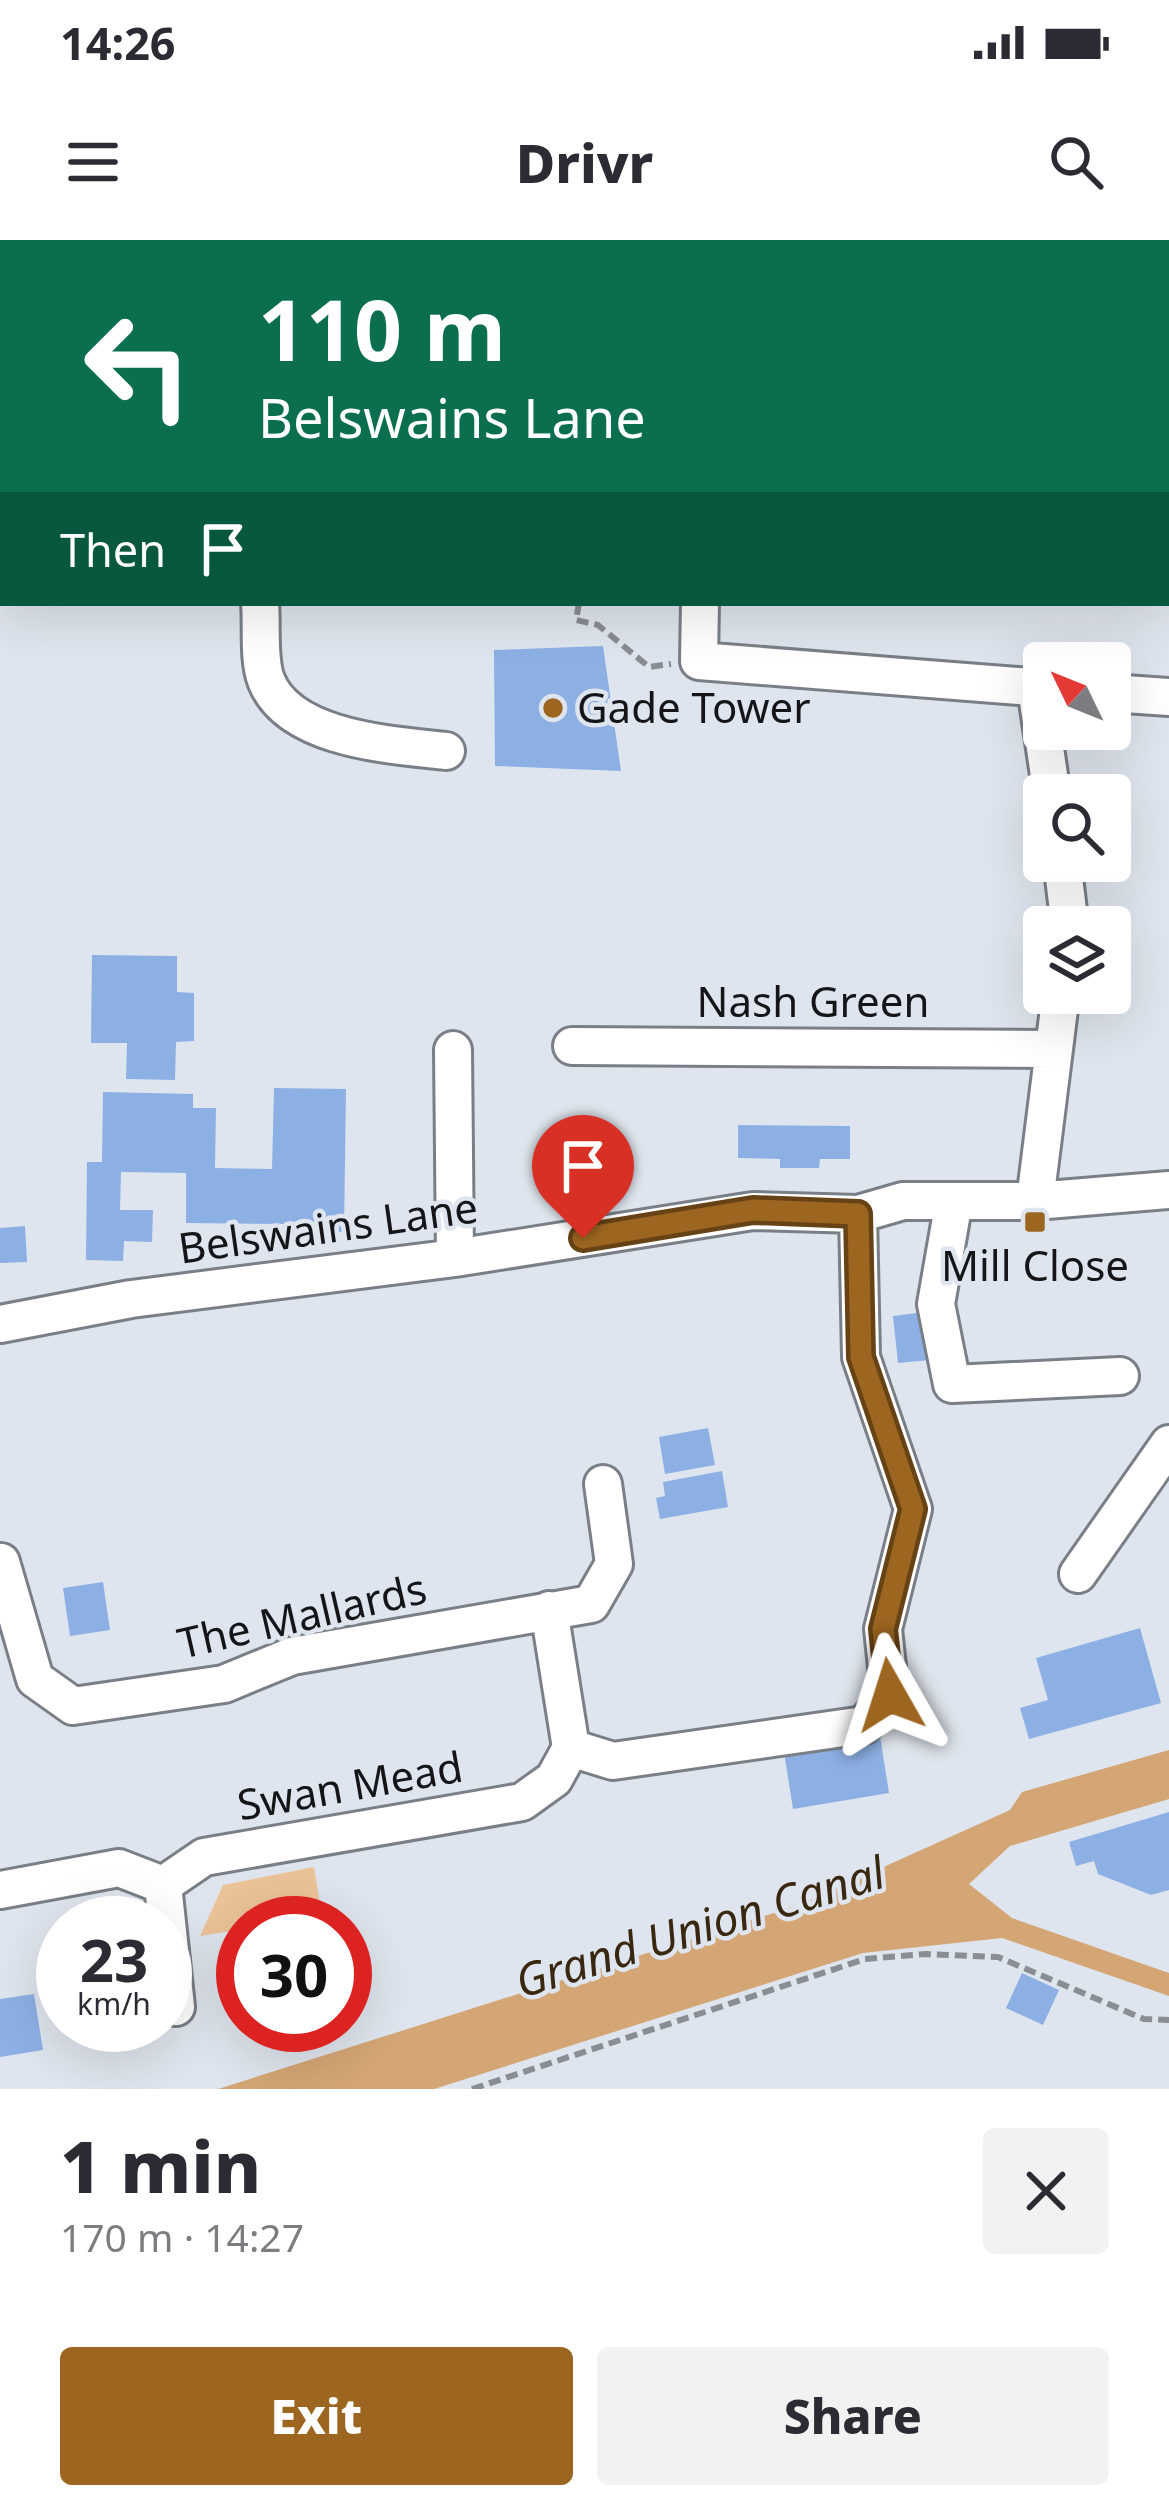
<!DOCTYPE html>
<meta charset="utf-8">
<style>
body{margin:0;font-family:"Noto Sans",sans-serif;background:#f2f2f3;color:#2b2b33;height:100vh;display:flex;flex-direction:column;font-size:45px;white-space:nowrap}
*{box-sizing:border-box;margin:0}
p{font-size:39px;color:#7c7c81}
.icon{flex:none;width:66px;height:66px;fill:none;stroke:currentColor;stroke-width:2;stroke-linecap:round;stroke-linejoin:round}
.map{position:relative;height:1849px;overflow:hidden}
.drawer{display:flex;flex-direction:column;background:#fff;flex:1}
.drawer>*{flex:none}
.hud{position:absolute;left:0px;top:0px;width:1170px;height:366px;box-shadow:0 12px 48px #0002;background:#0b6e4f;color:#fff;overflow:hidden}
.needle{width:78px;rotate:313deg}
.tools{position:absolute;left:1023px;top:402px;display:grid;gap:24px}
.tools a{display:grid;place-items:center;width:108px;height:108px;border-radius:12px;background:#fff;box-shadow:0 12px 48px #0002;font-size:60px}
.speed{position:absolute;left:36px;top:1656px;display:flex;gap:24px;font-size:60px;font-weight:700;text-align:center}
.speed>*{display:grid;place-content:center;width:156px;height:156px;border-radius:50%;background:#fff;box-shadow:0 12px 48px #0002;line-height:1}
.speed small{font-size:30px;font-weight:400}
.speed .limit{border:18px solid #d22;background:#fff;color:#111}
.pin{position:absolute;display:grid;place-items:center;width:102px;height:102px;color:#fff;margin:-123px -51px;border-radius:50% 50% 50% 0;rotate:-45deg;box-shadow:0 0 12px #0007}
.pin .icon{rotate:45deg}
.me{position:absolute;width:132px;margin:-66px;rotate:354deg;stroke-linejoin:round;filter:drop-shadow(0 0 9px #0008)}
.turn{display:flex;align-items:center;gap:42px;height:252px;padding:0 60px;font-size:54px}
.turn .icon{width:156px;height:156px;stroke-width:2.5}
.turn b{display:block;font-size:84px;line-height:102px}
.then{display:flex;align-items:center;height:114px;padding:0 60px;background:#0003;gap:24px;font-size:45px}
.round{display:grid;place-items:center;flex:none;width:126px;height:126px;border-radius:12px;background:#f2f2f3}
.headline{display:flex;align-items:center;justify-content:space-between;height:204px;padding:0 60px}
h1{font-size:72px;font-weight:800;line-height:90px}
.button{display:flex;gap:24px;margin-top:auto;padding:24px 60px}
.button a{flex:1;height:138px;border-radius:12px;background:#9d6620;color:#fff;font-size:48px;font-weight:800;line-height:138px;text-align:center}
.button a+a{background:#f2f2f3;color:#2b2b33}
.status{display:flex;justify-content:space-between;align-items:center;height:84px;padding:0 60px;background:#fff;direction:ltr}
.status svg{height:33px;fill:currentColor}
header{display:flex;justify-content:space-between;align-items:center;height:156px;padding:0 60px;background:#fff;font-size:54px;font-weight:800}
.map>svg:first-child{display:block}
.green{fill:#ebc398}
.water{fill:#d4a675}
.building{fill:#8db0e4}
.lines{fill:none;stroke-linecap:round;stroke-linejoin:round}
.minor-casing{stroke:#7a7f87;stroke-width:42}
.path{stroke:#898d94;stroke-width:6;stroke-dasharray:12 6;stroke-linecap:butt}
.minor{stroke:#fff;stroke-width:36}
.route-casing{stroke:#664215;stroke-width:30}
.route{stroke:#9d6620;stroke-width:21}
.poi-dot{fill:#9d6620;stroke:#dfe5ee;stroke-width:4.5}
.labels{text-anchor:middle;stroke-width:9;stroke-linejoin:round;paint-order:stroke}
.poi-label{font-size:42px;fill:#131519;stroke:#dfe5ee;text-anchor:start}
.street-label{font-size:42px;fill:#131519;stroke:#dfe5ee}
.water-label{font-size:45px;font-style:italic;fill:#3a2710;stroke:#dfe5ee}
</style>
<div class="status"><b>14:26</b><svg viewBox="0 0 49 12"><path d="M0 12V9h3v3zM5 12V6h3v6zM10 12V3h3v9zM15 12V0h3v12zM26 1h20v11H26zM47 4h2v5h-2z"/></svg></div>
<header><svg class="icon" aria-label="menu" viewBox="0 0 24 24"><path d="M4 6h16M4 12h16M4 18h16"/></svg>Drivr<svg class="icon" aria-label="search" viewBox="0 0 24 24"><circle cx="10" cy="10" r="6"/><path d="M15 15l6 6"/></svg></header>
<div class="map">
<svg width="1169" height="1849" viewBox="0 0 1169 1849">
<rect width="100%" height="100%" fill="#dfe5ee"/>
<path class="green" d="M314,1627L322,1676L243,1683V1689L200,1696L223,1645Z"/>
<path class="water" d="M1169,1510V1559L1010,1606L969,1644L1012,1678L1169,1733V1756L1002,1698L863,1713L434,1849H218L799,1665L1010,1570L1022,1552Z"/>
<path class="building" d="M603,406L621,531L495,526L494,410Z
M92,715L177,716V752L194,753V801L176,802L175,840L126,839L127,803H91Z
M274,848L346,849L344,992H288V984L186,983V933L121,932L120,970H153L152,1002L124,1001L123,1021L86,1020L87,922H102L103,852L193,854V868H216L215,928L272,929Z
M738,885L850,886V919H820L819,928H780V919L738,918Z
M25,986L27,1022L0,1023V988Z
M925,1072L930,1120L898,1123L893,1076Z
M708,1188L715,1225L665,1234L659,1197Z
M722,1231L728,1267L660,1279L656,1258L665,1256L663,1242Z
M103,1342L110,1390L70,1396L63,1348Z
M1140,1388L1161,1463L1029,1499L1020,1468L1048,1460L1036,1418Z
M880,1496L889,1553L793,1569L784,1512Z
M1169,1572V1650L1151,1655L1098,1634L1094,1621L1076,1626L1069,1602Z
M1022,1733L1059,1750L1043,1785L1006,1768Z
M34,1754L43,1810L0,1817V1759Z"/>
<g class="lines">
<g class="minor-casing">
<path id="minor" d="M1001,0L1004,3
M655,3L656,0
M832,3L895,0
M1155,3L1157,0
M1167,167L1169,169
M260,363C262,385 258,419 266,440C289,500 393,505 446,511
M700,363L699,421L1044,448
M1036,448L1052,555
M1110,453L1169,457
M1062,621L1070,687
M572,806L1053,809
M453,810L455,1018
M954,961L936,1064L952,1144L1120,1136
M1035,961L1061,753
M0,1084L131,1059L455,1018L753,971L858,974L903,961H1035L1169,950
M1,1322L35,1439L73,1466L224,1444L292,1416L591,1364L614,1324L603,1244
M1078,1334L1169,1204
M571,1508L613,1521L864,1485L890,1455L883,1389L913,1269L861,1117L858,974
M163,1645L176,1767
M0,1650L119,1628L163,1645L204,1617L522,1562L554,1539L571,1508L549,1370"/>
</g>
<path class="path" d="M579,363L576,380L598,385L649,427L671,424
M472,1849L865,1719L926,1714L998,1717L1144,1779L1169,1780"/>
<use href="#minor" class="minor"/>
</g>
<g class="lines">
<g class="route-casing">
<path id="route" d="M583,998L753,970L858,974L861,1117L913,1269L883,1389L890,1455"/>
</g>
<use href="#route" class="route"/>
</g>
<g class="poi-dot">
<circle cx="553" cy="468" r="12"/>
<rect x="1023" y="970" width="24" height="24" rx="6"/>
</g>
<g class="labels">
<g class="poi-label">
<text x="577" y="483">Gade Tower</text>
<text x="1035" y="1041" text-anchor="middle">Mill Close</text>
</g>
<g class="street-label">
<text x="813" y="777">Nash Green</text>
<text transform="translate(328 988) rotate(-8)" y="15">Belswains Lane</text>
<text transform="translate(302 1376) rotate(-13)" y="15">The Mallards</text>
<text transform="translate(350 1546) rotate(-10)" y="15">Swan Mead</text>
</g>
<g class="water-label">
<text transform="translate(700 1687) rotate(-17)" y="16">Grand Union Canal</text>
</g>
</g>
</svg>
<div class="tools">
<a><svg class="needle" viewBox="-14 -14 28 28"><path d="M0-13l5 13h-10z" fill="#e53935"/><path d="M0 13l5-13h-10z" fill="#7c7c81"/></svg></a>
<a><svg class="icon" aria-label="search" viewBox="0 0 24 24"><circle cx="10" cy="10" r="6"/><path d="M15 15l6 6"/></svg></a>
<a><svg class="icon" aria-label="layers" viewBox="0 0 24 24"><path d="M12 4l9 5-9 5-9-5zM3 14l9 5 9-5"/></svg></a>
</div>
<div class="speed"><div>23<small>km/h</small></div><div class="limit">30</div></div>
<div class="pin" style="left:583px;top:998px;background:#d93025"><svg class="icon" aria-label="arrive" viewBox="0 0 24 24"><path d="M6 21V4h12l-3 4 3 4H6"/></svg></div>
<svg class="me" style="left:890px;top:1455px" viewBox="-20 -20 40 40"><path d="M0-17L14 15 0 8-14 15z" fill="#9d6620" stroke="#fff" stroke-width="4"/></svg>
<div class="hud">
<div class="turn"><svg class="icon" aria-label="left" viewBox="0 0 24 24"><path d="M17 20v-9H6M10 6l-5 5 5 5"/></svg><div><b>110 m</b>Belswains Lane</div></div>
<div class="then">Then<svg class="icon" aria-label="arrive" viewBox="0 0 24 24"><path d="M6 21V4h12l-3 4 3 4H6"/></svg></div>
</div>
</div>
<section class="drawer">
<div class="headline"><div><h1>1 min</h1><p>170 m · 14:27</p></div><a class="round"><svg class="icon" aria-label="close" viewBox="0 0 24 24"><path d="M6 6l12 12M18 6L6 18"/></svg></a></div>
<div class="button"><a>Exit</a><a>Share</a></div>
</section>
